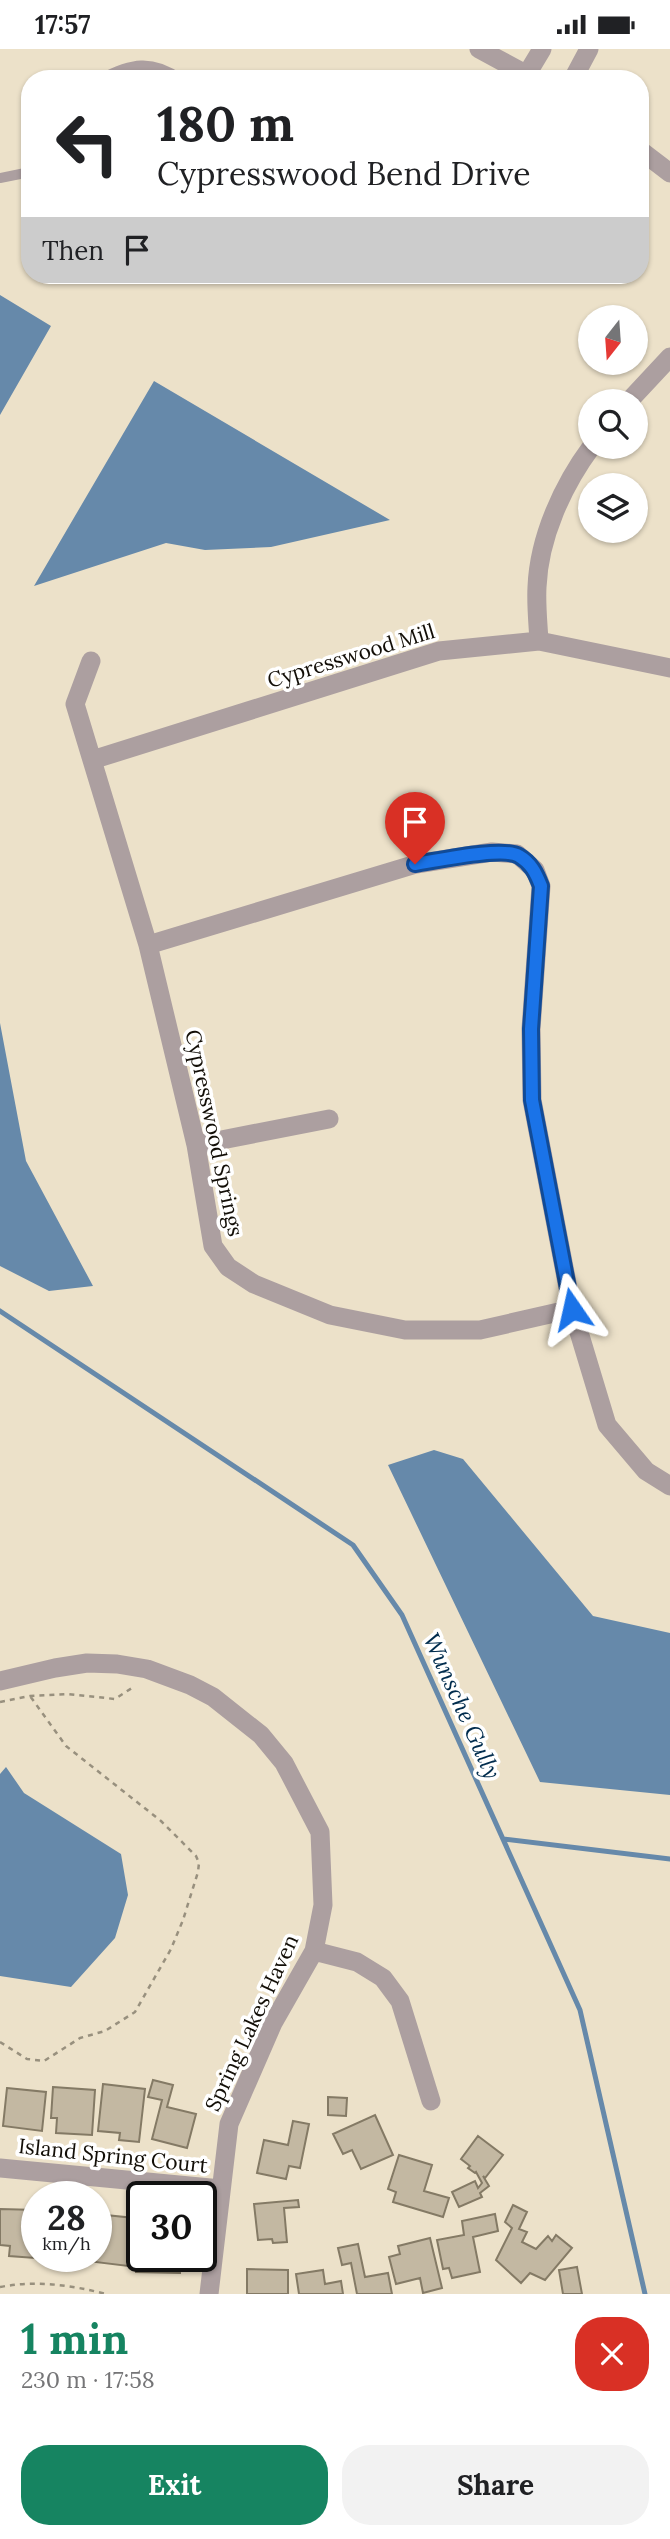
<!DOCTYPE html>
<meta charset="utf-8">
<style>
body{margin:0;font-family:Lora,serif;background:#f2f2f2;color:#202124;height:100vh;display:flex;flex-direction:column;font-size:26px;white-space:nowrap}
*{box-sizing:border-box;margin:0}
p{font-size:23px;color:#757577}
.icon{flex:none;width:38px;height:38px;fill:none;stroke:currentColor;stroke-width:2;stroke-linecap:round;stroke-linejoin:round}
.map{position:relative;height:2245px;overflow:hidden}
.sheet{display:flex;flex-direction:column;background:#fff;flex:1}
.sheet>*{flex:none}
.top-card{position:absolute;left:21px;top:21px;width:628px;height:214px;border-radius:28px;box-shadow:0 2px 5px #0004;background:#fff;color:#202124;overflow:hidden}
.needle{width:46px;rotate:197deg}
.buttons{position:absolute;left:578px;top:256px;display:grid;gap:14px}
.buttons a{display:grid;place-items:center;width:70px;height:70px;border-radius:50%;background:#fff;box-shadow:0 2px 5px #0004;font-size:35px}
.speed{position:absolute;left:21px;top:2132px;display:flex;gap:14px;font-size:35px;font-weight:700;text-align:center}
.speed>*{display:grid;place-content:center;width:91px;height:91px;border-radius:50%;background:#fff;box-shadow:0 2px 5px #0004;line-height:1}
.speed small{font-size:18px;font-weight:400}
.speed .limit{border:4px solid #111;border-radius:10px;background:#fff;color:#111}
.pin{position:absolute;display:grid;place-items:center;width:60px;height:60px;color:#fff;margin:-72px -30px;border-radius:50% 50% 50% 0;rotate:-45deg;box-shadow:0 0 7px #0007}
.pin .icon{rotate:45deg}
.me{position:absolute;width:77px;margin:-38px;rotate:349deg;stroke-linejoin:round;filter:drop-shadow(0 0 5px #0008)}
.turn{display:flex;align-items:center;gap:24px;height:147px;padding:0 21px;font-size:32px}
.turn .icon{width:91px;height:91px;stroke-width:2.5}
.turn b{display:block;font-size:49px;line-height:60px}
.then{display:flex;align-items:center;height:66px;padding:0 21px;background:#0003;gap:14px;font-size:26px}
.round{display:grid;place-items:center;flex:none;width:74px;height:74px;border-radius:28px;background:#f2f2f2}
.overview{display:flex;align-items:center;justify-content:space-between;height:119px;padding:0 21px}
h1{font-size:42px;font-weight:800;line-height:52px;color:#168461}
.action{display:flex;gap:14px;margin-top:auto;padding:14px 21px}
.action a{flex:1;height:80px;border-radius:28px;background:#168461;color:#fff;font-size:28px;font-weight:800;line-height:80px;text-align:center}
.action a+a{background:#f2f2f2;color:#202124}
.status{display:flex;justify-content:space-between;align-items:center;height:49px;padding:0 35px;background:#fff;direction:ltr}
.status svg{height:19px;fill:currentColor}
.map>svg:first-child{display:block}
.water{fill:#6689aa}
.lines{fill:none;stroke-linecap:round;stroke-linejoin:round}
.stream{stroke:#6689aa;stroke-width:5}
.building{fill:#c3b8a2;stroke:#847a65;stroke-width:2}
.path{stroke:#98907e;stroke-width:2.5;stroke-dasharray:5 5;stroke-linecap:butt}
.service{stroke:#ac9fa0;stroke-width:10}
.minor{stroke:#ac9fa0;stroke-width:19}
.route-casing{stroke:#114b97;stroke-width:18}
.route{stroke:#1a73e8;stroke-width:12}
.labels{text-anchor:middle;stroke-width:7;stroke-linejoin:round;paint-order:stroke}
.street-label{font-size:21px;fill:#120e07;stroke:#fff}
.water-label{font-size:23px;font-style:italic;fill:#002c4d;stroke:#fff}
</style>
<div class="status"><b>17:57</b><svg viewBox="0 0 49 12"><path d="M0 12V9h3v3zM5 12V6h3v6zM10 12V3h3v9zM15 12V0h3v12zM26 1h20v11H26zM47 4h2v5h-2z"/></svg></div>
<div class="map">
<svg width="670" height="2245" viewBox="0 0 670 2245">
<rect width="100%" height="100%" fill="#ece1c9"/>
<path class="water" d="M0,246L51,277L0,366Z
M154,332L390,471L271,498L205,501L166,494L34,537Z
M0,974L26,1112L93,1237L49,1242L0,1217Z
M434,1401L463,1410L593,1567L670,1584V1746L540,1733L388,1416Z
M6,1718L24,1744L121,1805L128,1846L115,1889L71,1938L0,1927V1725Z"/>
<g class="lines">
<path class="stream" d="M0,1262L353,1496L402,1566L580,1961L645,2245
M503,1790L670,1810"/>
</g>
<path class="building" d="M153,2031L173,2036L167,2058L196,2065L187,2099L152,2090L162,2051L148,2048Z
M103,2035L145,2040L139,2093L119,2091L120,2084L98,2082Z
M53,2038L95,2041L92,2086L56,2084L57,2069H51Z
M7,2039L46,2043L42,2082L3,2077Z
M328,2048L347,2049L346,2067L328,2066Z
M375,2066L393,2106L361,2120L352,2101L343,2105L333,2085Z
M293,2072L309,2075L300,2119L289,2117L286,2130L257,2124L264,2091L288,2096Z
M478,2087L503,2106L485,2129L483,2127L489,2137L480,2144L482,2148L459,2158L452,2143L475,2132L478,2139L482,2134L476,2123L475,2124L468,2119L470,2117L461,2110Z
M399,2106L432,2116L424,2142L449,2149L443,2168L393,2153L396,2143L388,2140Z
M298,2151L299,2158L284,2159L287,2193L273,2194L272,2190L258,2191L254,2155Z
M513,2156L527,2163L519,2180L527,2183L522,2193L536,2200L548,2187L552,2192L556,2186L572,2199L545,2231L530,2224L521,2234L496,2211L512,2179L505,2173Z
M0,2160L37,2161L35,2209L9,2207L10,2197L0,2196Z
M96,2165L134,2169L128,2217L87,2212L88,2207H96Z
M495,2165L498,2182L473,2188L480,2223L452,2229L449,2219L443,2220L437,2191L464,2186L462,2172Z
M138,2174L142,2175V2207H180V2224L136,2223Z
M430,2189L442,2239L423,2244L420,2229L396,2235L389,2208L400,2205L398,2197Z
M358,2195L365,2228L388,2224L392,2245H357L351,2214L342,2216L338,2199Z
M577,2218L582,2245H563L559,2221Z
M247,2220L288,2221V2245H247Z
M323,2221L325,2235L341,2232L343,2245H299L296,2225Z"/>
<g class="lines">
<path class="path" d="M0,1653L30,1647L68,1645L115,1650L135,1637
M0,1993L27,2010L44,2012L80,1989L105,1982L135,1963L171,1900L183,1871L198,1823L199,1814L196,1807L161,1772L66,1697L30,1647
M0,2238C37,2231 70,2236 106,2245"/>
<path class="service" d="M101,30C131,14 152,10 180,30
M0,129L30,123"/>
<path class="minor" d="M479,0L535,30
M527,25L542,0
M573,30L589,0
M640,101L670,124
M629,352L670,308
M539,592C538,574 536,556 537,538C539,488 563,436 592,397
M91,612L75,655L148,896L196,1096L213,1197L228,1218L254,1235L330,1266L405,1281H480L572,1260
M92,711L439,602L539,592L670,619
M148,896L416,815L492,803L517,805L535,821L541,837L531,980L532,1051L572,1260L607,1376L646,1422L670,1437
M196,1096L329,1070
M0,1632L55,1619L87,1614L117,1615L147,1620L190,1636L213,1648L261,1686L284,1714L320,1783L323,1856L314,1902L273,1974L229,2075L209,2245
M314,1902L357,1913L383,1929L400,1952L431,2052
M0,2119L221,2140"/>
</g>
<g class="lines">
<g class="route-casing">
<path id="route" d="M415,815C436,812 503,797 519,807C531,814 536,824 541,837L531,980L532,1051L572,1260"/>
</g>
<use href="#route" class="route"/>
</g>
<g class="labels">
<g class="street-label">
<text transform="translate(351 607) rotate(-17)" y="7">Cypresswood Mill</text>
<text transform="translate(214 1084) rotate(78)" y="7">Cypresswood Springs</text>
<text transform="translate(252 1974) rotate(-65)" y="7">Spring Lakes Haven</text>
<text transform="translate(113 2107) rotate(6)" y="7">Island Spring Court</text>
</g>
<g class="water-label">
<text transform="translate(462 1657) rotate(66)" y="8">Wunsche Gully</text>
</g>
</g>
</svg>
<div class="buttons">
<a><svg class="needle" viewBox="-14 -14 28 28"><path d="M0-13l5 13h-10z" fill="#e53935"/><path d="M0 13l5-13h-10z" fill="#757577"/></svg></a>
<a><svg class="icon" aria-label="search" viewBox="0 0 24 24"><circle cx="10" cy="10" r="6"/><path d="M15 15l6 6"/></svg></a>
<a><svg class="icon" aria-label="layers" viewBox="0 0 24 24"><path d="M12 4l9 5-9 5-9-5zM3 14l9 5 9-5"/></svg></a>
</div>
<div class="speed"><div>28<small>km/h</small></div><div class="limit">30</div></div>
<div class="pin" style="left:415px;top:815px;background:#d93025"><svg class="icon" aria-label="arrive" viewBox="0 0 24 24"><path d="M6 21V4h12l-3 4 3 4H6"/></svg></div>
<svg class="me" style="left:572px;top:1260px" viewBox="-20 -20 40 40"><path d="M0-17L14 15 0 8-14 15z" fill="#1a73e8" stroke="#fff" stroke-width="4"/></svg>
<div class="top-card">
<div class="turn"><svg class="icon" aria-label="left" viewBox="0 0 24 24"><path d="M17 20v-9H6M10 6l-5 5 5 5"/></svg><div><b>180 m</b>Cypresswood Bend Drive</div></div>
<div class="then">Then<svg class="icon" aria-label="arrive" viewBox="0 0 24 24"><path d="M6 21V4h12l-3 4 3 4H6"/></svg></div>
</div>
</div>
<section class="sheet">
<div class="overview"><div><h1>1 min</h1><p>230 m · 17:58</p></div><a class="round" style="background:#d93025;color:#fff"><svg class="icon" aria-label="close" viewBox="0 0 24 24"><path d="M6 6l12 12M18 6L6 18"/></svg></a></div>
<div class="action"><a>Exit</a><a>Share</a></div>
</section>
